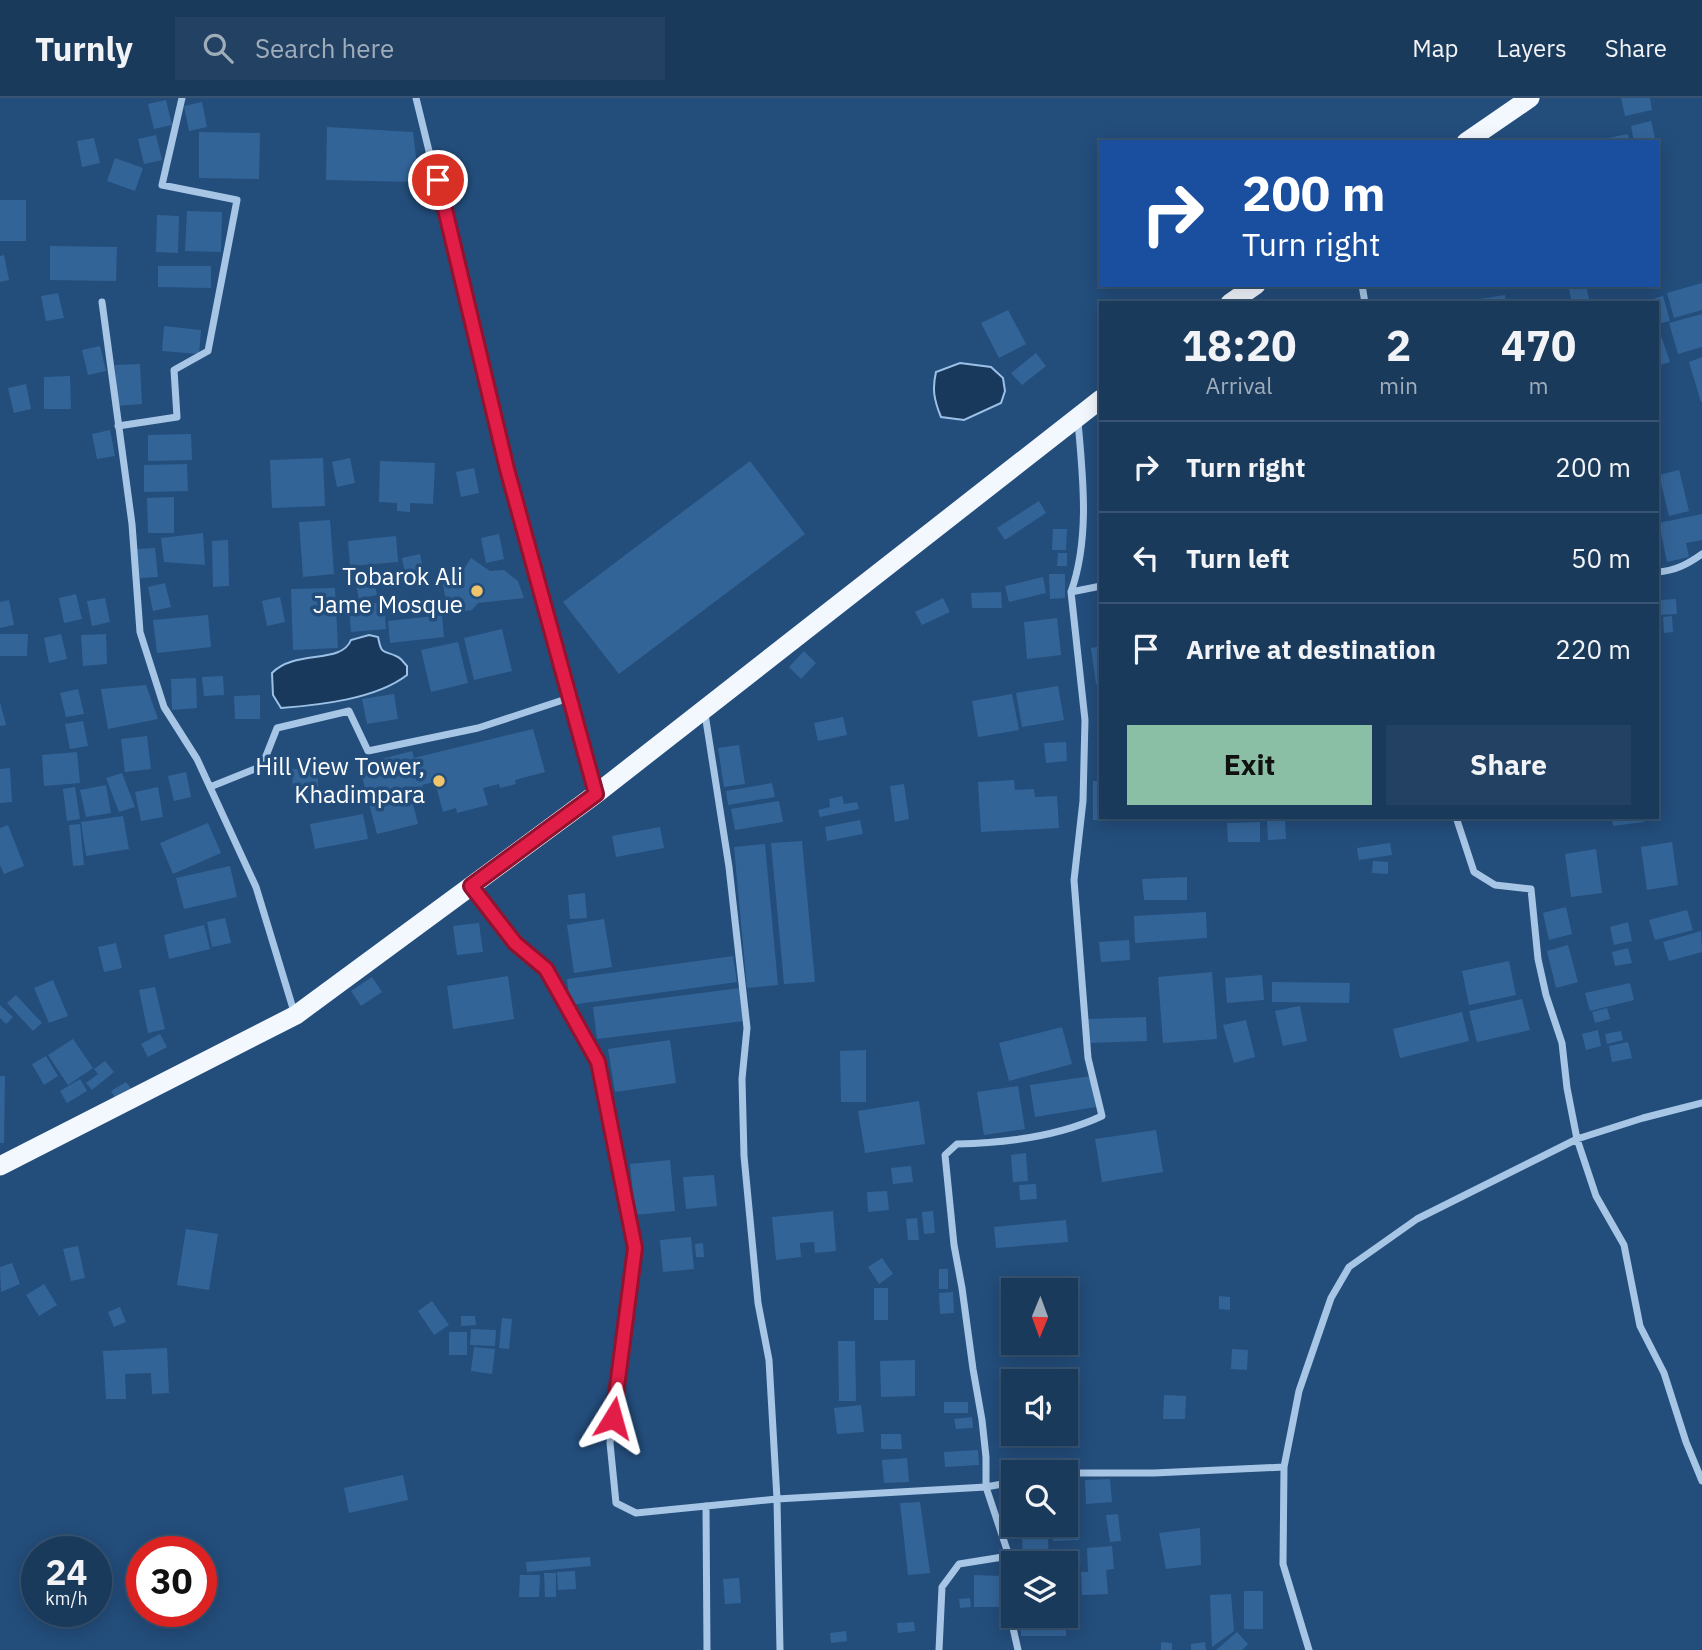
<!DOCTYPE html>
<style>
body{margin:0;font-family:"IBM Plex Sans",sans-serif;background:#234162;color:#f1f3f6;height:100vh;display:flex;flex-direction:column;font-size:26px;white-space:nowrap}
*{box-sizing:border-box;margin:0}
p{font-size:23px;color:#9fadbb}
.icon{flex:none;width:38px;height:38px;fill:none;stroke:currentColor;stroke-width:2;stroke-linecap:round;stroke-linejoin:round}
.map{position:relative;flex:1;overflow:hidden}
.panel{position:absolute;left:1099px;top:203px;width:560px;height:518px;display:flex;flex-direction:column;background:#1a3a5c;border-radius:0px;box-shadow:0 4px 18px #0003,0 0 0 2px #385472}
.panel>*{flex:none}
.guide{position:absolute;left:1099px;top:42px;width:560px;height:147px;border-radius:0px;box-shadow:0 4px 18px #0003,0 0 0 2px #385472;background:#1a4fa0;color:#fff;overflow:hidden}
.needle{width:46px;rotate:181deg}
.tools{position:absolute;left:1001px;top:1180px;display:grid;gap:14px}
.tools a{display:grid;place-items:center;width:77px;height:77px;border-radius:0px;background:#1a3a5c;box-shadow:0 4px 18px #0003,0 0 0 2px #385472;font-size:35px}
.speed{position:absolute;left:21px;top:1438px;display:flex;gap:14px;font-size:35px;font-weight:700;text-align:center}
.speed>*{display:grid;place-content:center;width:91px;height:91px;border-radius:50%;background:#1a3a5c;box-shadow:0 4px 18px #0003,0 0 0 2px #385472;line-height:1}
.speed small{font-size:18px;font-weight:400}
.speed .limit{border:10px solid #d22;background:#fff;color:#111}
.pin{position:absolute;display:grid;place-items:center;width:60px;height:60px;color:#fff;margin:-30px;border:4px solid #fff;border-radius:50%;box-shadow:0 2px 7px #0007}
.me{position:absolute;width:77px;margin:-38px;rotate:8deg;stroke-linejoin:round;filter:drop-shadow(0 0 5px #0008)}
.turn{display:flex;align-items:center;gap:24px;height:147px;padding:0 28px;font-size:32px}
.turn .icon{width:91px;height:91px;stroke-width:2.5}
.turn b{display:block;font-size:49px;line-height:60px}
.eta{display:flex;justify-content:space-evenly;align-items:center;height:119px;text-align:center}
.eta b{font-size:42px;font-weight:800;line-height:49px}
.primary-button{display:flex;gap:14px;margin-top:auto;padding:14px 28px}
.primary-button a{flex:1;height:80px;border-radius:0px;background:#8abfa5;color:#111;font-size:28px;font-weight:800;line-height:80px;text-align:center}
.primary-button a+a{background:#234162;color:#f1f3f6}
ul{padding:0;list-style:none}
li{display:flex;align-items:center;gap:21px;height:91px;padding:0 28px;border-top:2px solid #385472}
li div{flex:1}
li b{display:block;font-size:26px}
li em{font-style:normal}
header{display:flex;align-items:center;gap:42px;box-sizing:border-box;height:98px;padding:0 35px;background:#1a3a5c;border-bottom:2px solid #385472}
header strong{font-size:33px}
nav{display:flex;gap:38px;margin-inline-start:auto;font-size:24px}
.search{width:490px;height:63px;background:#234162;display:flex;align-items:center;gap:18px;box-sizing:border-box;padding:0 24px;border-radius:0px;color:#9fadbb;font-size:26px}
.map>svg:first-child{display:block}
.water{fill:#18385c;stroke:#9bc1e6;stroke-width:2}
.building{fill:#336498}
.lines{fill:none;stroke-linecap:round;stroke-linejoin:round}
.minor{stroke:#a7c5e5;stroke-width:7}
.trunk{stroke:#f3f8fe;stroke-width:19}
.route-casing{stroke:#92132f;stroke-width:18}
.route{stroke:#e11d48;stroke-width:12}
.poi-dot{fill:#f0c46a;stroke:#234d7b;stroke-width:2.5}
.labels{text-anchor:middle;stroke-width:7;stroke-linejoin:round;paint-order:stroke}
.poi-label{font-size:24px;fill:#fff;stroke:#234d7b;text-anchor:end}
</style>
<header>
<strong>Turnly</strong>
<div class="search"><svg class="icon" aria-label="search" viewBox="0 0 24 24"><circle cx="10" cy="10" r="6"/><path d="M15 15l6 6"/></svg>Search here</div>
<nav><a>Map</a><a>Layers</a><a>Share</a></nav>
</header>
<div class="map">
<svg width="1702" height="1552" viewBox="0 0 1702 1552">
<rect width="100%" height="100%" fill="#234d7b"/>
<path class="water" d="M960,265L991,269L1003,280L1005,293L1001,305L964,322L941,319C934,302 932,291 936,274Z
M369,537L378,539C382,559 383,551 398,559C402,561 404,565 407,568V577C376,601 320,607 281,610L273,597L272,575C295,551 341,567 351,542Z"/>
<path class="building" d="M1621,0H1650L1652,12L1625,18Z
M166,2L172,27L154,31L148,6Z
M202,4L207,29L189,33L184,8Z
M1651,23L1656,44H1634L1631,28Z
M327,29L413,34L419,84L326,82Z
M199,34L260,35L259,81L199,80Z
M1628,36L1630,44H1603V41Z
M156,37L162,62L144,66L138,41Z
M94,40L100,65L82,69L77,43Z
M115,60L143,70L135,93L107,83Z
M0,102H26V143H0Z
M187,113L222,114L221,154L185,153Z
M157,117L179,118L178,155L156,154Z
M50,148L117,149L116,183L50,182Z
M4,157L9,182L0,184V158Z
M158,168H211V190L158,189Z
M1702,185V212L1674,220L1667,195Z
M1568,187H1586L1590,205H1572Z
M58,195L64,220L46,223L41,198Z
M1505,197L1506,205H1480V201Z
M1663,198L1670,223L1657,226V205L1642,204Z
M1008,212L1026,246L999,260L981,225Z
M1702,216V249L1678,256L1669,225Z
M164,228L201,232L199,256L162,253Z
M1657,232H1659L1670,264L1657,268Z
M100,248L106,273L88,277L82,252Z
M1036,255L1046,268L1022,287L1011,275Z
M1702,259V304H1701L1689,264Z
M140,266L142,306L117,308L115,267Z
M70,278L71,311H44V279Z
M26,286L31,311L14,315L8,290Z
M110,332L115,358L97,361L92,336Z
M191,336L192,362L148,363V337Z
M323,360L325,408L272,410L270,362Z
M350,360L355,385L337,389L332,364Z
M380,363L435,365L433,406L410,405V414L397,413V405L379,404Z
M750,363L805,436L619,576L563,504Z
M187,366L188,393L144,394V367Z
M474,370L479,395L461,399L456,374Z
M1679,372L1689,413L1669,418L1659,377Z
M174,399V435H148L147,400Z
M1039,403L1046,415L1005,442L997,430Z
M1702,416V442L1686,445L1689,459L1667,464L1659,425Z
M330,422L334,476L303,479L299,424Z
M1053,431H1067L1066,452H1052Z
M203,435L205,467L164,464L161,440Z
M499,436L504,461L486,465L481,440Z
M396,438L398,464L350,468L348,443Z
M228,442L229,488L213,489L212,443Z
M155,450L158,479L140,480L137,451Z
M1058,455H1067V468H1057Z
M420,456L425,481L407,485L402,460Z
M471,460L490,473L504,472L518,483L524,500L478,505L472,512L448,516L441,474L464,471Z
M372,472L377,497L359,501L354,476Z
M1049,476H1065V500L1050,501Z
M1043,479L1046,495L1009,504L1005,488Z
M165,485L171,509L153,513L148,489Z
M335,490L338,550L293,552L291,491Z
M1001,494L1002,510H972L971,495Z
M76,496L82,521L64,525L59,500Z
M280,499L285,524L267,528L262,503Z
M105,500L110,524L92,528L87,503Z
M943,500L950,514L922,527L915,514Z
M1676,501L1677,516L1660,517L1659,502Z
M9,502L14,527L0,530V504Z
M384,504L386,531L351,534L349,507Z
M208,517L211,549L157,555L153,522Z
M442,517L444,539L390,545L388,523Z
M1672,518L1673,534L1664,535L1663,519Z
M1057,520L1061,557L1027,561L1024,524Z
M502,531L512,573L474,582L464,540Z
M0,536H28L27,558H0Z
M61,536L67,561L49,565L44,540Z
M106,536L107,566L83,568L81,537Z
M458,544L468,585L431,594L421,552Z
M1101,548V585L1096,586L1091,550Z
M804,553L816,565L801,581L789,569Z
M223,578L224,597L204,598L202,579Z
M196,580L197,610L172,612L171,581Z
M146,587L158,621L108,631L101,591Z
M1058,588L1064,622L1022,629L1016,595Z
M78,591L84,616L66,619L60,595Z
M394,596L398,621L367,626L362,601Z
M1012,596L1019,632L978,639L972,603Z
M260,597V621H235L234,598Z
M0,604L6,627L0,628Z
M843,619L847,637L818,643L814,625Z
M83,623L88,648L70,651L65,626Z
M533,631L545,674L515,682L516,686L500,690L499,686L483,690L488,707L457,715L456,710L443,714L435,684L422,687L425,699L412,702L418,726L377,736L359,667L412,653L414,660Z
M147,638L151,671L125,674L121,641Z
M1066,644L1067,663L1046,665L1044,645Z
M739,647L745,686L724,689L718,650Z
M77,654L80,685L44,688L42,657Z
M10,670L12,704L0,705V671Z
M292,671H318V694L293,695Z
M186,674L191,699L174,703L168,678Z
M122,675L135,709L119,714L106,680Z
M1014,682L1015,692L1034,691L1035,699L1057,698L1059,730L981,734L978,684Z
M1093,683H1101V722H1093Z
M772,685L775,699L728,707L726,693Z
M904,686L909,721L895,724L890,688Z
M106,687L111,715L86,719L80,692Z
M75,689L80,721L67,723L63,691Z
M158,689L163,719L141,723L135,694Z
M842,698L844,706L857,704L859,711L820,719L818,712L830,709L829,701Z
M779,703L783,724L735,732L731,711Z
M363,716L368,741L315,751L310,726Z
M123,718L129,751L86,758L81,724Z
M1612,719H1643L1644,724L1613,728Z
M860,722L863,736L827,743L825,729Z
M1285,722L1286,741L1268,742L1267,723Z
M1260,724V744H1228L1227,725Z
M208,725L221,755L173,776L160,745Z
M80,726L84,767L73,768L69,727Z
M8,727L24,768L4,776L0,767V730Z
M660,729L664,750L616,759L612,738Z
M802,743L815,884L784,886L771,745Z
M1672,744L1678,787L1647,792L1641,749Z
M1390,745L1392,757L1359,762L1357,750Z
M765,746L778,887L747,890L734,749Z
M1596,751L1602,795L1571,799L1565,756Z
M1373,763L1388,764V776L1372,775Z
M230,768L237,799L184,811L176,780Z
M1187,779V802H1144L1142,781Z
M585,795L587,820L570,821L568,797Z
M1566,809L1572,836L1549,842L1543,815Z
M1687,812L1693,832L1655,842L1649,822Z
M1206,814L1207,840L1135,845L1134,818Z
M225,820L231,845L212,849L207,824Z
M604,821L612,869L574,875L567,827Z
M1628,824L1632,843L1614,847L1610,829Z
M479,825L483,854L457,857L453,828Z
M204,827L210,851L169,861L164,837Z
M1701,833L1702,854L1669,863L1663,844Z
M1129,842L1130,862L1101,864L1099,844Z
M116,845L122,870L104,874L98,849Z
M1568,847L1578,884L1556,890L1547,853Z
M1628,850L1632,865L1615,868L1612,854Z
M733,858L737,884L570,907L567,881Z
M1509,863L1516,897L1469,907L1462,873Z
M1212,874L1217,941L1163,945L1158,879Z
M1262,877L1264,902L1227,905L1225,880Z
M508,878L514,921L453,931L447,888Z
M372,879L382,894L361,908L351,893Z
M53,882L68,918L49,925L34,890Z
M1272,884L1350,885L1349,905L1272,904Z
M1630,885L1634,902L1590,913L1585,895Z
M155,889L165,931L148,935L139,892Z
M740,890L744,923L597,941L593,909Z
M16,897L42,925L33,933L7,905Z
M1522,901L1530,932L1477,944L1469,913Z
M0,907L13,919L6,926L0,920Z
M1300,908L1307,943L1283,948L1275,913Z
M1607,910L1610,921L1595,925L1592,914Z
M1462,914L1469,943L1400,960L1393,931Z
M1146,919L1147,943L1088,945L1087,921Z
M1246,922L1255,959L1234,965L1223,927Z
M1062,929L1072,966L1009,983L999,945Z
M1598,932L1601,948L1586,952L1582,936Z
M1621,933L1623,942L1607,946L1605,936Z
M160,936L167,949L148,959L141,946Z
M73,941L93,970L68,987L48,957Z
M670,942L676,985L615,994L608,951Z
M1628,944L1632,960L1612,964L1609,948Z
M866,952V1004H841L840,953Z
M46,958L58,978L44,987L32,966Z
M105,963L114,974L92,992L86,985L98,976L94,971Z
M0,978H5L4,1045H0Z
M1091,978L1096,1009L1035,1019L1030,987Z
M80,981L87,993L67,1005L60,993Z
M126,984L135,996L119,1006L111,993Z
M1018,988L1025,1031L984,1037L977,994Z
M919,1003L925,1046L865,1055L858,1013Z
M1156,1032L1163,1074L1102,1084L1095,1041Z
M1026,1055L1028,1083L1013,1084L1011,1057Z
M670,1062L675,1113L635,1117L630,1066Z
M911,1068L913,1084L893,1086L891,1070Z
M714,1077L717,1108L686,1111L683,1079Z
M1036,1086L1037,1101L1020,1102L1019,1087Z
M887,1093L889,1112L868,1114L867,1094Z
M833,1113L836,1153L815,1155L814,1144L800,1145L801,1159L776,1162L772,1119Z
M933,1113L935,1135L924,1136L922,1114Z
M917,1120L919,1142H908L906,1121Z
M1066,1122L1068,1144L996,1150L994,1129Z
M186,1131L218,1136L209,1192L177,1187Z
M691,1139L694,1171L663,1174L660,1142Z
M703,1145L704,1159H696L695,1146Z
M78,1148L85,1180L71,1183L63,1151Z
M882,1160L893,1176L879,1186L868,1169Z
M12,1165L20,1186L1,1194L0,1169Z
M939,1171H948V1191H939Z
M44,1186L57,1207L39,1218L26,1197Z
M874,1190H888V1222H874Z
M953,1194L954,1215L940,1216L939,1195Z
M1219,1198L1230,1199V1212L1219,1211Z
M432,1203L449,1227L434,1237L418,1213Z
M120,1209L126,1224L114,1229L108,1214Z
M461,1218H475L476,1227L461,1228Z
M502,1220L512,1221L509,1251L499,1250Z
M471,1231L496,1232L495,1248L470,1247Z
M449,1234H467V1257H449Z
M838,1243H855L856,1303H839Z
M474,1249L495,1251L492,1276L471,1273Z
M167,1250L169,1295L152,1296L151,1275L125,1276L126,1301H106L103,1253Z
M1232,1251L1248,1252L1247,1272L1231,1271Z
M915,1262V1298L881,1299L880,1263Z
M1164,1297L1186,1298L1185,1321H1163Z
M944,1304H968V1315H944Z
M861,1307L864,1334L837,1336L834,1310Z
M972,1319L973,1330L956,1331L954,1321Z
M881,1336H901L902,1351H881Z
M978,1352L979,1367L945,1369L944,1354Z
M907,1360L909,1384L884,1385L882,1362Z
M403,1377L408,1402L349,1415L344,1390Z
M1110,1381L1112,1404L1086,1406L1085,1382Z
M920,1404L930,1475L908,1477L900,1405Z
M1118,1416L1121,1443L1110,1444L1106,1417Z
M1066,1419H1077L1079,1442L1053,1443L1052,1426H1066Z
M1200,1430L1201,1467L1166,1471L1159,1435Z
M1048,1439L1049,1463L1023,1464L1022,1441Z
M1112,1448L1114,1471L1106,1472L1108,1496L1082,1497L1081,1474H1088L1087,1450Z
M1054,1453H1065V1465H1054Z
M590,1459L591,1468L527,1474L526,1464Z
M575,1473L576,1491L558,1492L557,1474Z
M544,1475H556V1499H545Z
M520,1477H540L539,1499H519Z
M974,1477L1002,1478L1001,1509H974Z
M739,1480L741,1505L725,1506L723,1481Z
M1244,1493H1263V1531H1244Z
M1231,1496L1234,1533L1212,1549L1210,1497Z
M970,1500L971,1509L960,1510L959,1501Z
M1021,1517H1066V1538H1021Z
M914,1524L915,1533L898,1535L897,1525Z
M846,1533L847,1543L831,1545L830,1535Z
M1237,1534L1248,1546L1242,1552H1216Z
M1161,1544L1172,1545V1552H1161Z
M1205,1544L1206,1552H1191V1546Z"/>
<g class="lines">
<path class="minor" d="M416,0L507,371L595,692
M1362,187L1365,205
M102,204L132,426L140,534L164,609L197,661L256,789L295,917
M118,328L177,319L174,272L208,253L237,102L162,87L182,0
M1657,474C1675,473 1688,466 1702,456
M1071,494L1101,488
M705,616L729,769L747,930L742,981L744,1058L758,1205L769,1262L777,1401L780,1552
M210,689L262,668L277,630L349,613L368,653L478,630L569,600
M1456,719L1474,774L1495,787L1531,791L1538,861L1546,897L1562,945L1567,990L1577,1041L1596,1098L1624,1147L1640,1228L1664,1275L1686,1344L1702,1383
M471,788L515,845L546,871L598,964L635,1150L610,1345L616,1405L636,1415L777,1401L986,1389L1013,1384
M1066,1375H1154L1284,1369
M706,1408L707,1552
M939,1552L942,1489L959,1466L1009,1458
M1018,1552L1009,1512V1458L986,1389V1359L982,1322L973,1271L962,1190L954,1147L945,1057L957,1046C1006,1045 1057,1039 1102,1018L1088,960L1074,782L1083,703L1085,622L1071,494C1090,440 1083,380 1078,324
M1309,1552L1283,1466L1284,1369L1299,1293L1331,1200L1349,1169L1417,1121L1577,1041L1643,1020L1702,1005"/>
<path class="trunk" d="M1466,44L1530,0
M1230,205L1256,187
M0,1068L296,917L596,696L1101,301"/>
</g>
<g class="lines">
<g class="route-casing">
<path id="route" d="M438,82L507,371L596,696L471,788L515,845L546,871L598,964L635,1150L613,1320"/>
</g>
<use href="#route" class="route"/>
</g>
<g class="poi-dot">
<circle cx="477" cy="493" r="7"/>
<circle cx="439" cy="683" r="7"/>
</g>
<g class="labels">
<g class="poi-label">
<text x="463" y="487">Tobarok Ali<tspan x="463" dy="28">Jame Mosque</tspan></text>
<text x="425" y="677">Hill View Tower,<tspan x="425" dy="28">Khadimpara</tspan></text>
</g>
</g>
</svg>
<div class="tools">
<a><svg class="needle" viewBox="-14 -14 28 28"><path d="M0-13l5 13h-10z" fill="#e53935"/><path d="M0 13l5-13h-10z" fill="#9fadbb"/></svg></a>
<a><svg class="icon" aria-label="sound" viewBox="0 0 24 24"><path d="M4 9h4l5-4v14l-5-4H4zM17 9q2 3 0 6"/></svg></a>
<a><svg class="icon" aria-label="search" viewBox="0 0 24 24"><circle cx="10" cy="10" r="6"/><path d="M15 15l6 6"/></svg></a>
<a><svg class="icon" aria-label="layers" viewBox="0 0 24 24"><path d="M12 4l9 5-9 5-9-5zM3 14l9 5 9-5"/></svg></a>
</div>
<div class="speed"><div>24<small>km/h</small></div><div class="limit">30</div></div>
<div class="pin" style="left:438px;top:82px;background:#d93025"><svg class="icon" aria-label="arrive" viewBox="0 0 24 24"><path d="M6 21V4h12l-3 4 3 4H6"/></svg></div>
<svg class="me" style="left:613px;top:1320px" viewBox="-20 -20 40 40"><path d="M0-17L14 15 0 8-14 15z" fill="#e11d48" stroke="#fff" stroke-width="4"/></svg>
<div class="guide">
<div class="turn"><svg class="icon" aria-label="right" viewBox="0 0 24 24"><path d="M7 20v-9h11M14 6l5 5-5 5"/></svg><div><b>200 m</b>Turn right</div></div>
</div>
<section class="panel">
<div class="eta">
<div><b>18:20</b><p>Arrival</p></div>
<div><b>2</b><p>min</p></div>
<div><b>470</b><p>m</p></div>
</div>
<ul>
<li><svg class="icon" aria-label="right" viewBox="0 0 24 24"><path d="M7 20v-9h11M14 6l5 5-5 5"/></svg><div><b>Turn right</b></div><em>200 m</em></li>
<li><svg class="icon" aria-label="left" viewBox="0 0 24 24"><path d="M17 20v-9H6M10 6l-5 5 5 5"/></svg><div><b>Turn left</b></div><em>50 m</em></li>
<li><svg class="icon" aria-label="arrive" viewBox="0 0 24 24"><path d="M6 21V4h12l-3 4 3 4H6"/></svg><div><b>Arrive at destination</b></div><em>220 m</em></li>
</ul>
<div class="primary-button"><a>Exit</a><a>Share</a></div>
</section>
</div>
